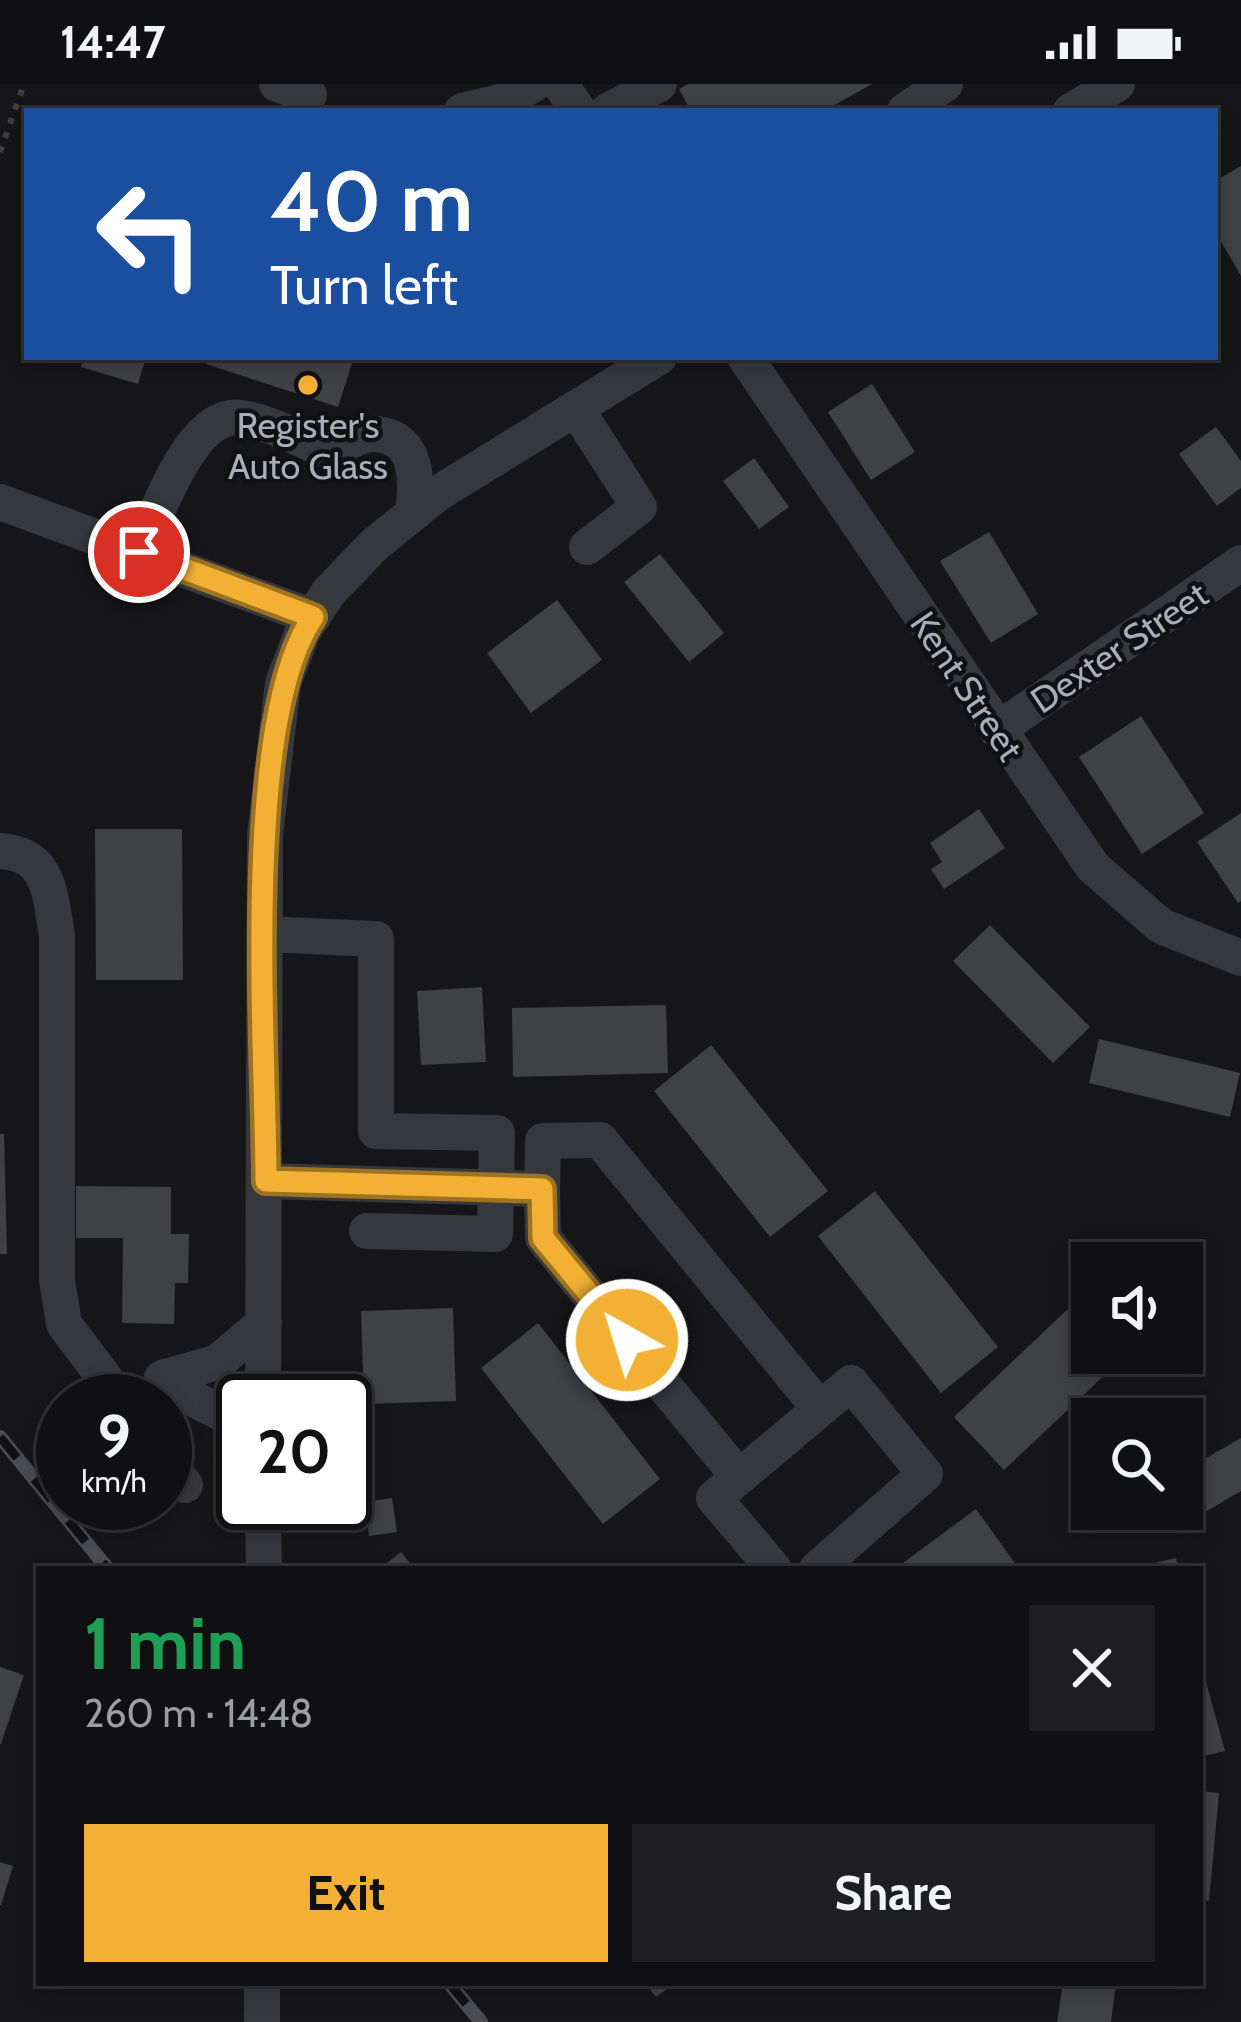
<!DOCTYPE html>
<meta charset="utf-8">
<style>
body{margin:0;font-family:Cabin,sans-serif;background:#1e1e20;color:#f1f3f6;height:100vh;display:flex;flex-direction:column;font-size:45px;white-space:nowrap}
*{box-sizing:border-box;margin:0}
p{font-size:39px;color:#9c9d9f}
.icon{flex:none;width:66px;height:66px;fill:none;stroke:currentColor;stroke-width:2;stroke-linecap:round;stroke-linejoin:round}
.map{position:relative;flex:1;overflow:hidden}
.details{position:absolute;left:36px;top:1482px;width:1167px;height:420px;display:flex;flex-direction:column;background:#101012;border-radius:0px;box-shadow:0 6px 18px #0003,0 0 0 3px #303032}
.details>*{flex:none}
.top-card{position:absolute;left:24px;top:24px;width:1194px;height:252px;border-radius:0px;box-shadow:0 6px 18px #0003,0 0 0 3px #303032;background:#1a4fa0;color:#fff;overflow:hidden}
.tools{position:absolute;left:1071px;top:1158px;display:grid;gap:24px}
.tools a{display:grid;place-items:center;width:132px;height:132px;border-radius:0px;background:#101012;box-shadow:0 6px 18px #0003,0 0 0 3px #303032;font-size:60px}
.speed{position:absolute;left:36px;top:1290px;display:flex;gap:24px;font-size:60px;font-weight:700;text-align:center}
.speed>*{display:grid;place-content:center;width:156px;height:156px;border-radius:50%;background:#101012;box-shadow:0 6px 18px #0003,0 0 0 3px #303032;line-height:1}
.speed small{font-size:30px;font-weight:400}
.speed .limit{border:6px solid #111;border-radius:18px;background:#fff;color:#111}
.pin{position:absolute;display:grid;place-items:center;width:102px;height:102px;color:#fff;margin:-51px;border:6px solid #fff;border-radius:50%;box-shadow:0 3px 12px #0007}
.me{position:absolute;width:132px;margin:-66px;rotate:321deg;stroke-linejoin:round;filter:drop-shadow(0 0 9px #0008)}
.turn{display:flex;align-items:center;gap:42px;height:252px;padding:0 48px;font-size:54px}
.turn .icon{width:156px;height:156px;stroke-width:2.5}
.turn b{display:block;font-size:84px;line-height:102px}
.round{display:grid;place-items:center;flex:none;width:126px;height:126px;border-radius:0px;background:#1e1e20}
.overview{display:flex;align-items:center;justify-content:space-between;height:204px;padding:0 48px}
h1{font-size:72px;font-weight:800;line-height:90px;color:#1e9e55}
.button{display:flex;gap:24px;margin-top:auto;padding:24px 48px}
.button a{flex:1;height:138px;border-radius:0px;background:#f2b134;color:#111;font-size:48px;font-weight:800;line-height:138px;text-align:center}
.button a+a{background:#1e1e20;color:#f1f3f6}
.status{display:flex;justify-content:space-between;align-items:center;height:84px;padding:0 60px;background:#101012;direction:ltr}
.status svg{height:33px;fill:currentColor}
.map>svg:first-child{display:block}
.building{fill:#404145}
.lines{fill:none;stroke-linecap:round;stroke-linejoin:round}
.path{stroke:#3d3f44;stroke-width:6;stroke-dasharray:6 9;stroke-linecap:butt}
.minor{stroke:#37383d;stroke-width:36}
.rail-casing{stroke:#4a4c52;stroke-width:14}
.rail{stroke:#111113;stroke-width:9;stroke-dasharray:27;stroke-linecap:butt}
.route-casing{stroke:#9d7322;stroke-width:30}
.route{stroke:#f2b134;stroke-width:21}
.poi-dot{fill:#f2b134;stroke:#111113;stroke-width:4.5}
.labels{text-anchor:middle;stroke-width:9;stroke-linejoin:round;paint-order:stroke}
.poi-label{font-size:36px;fill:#a8adb8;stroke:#111113}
.street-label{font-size:36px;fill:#a8adb8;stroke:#111113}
</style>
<div class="status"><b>14:47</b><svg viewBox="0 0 49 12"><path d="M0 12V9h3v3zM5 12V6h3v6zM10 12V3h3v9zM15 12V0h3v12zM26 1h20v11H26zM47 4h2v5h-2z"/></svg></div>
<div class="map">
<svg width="1241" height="1938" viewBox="0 0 1241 1938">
<rect width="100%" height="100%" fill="#161618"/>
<path class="building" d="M688,0H872L824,27H691L679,5Z
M1241,82V192L1215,147V97Z
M84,273H146L138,300L81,283Z
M208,273H354L338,323L206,280Z
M872,300L915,368L871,396L828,328Z
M1216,343L1241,377V404L1217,422L1179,370Z
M754,374L789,423L759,445L723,397Z
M989,448L1038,530L991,559L940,477Z
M660,470L724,549L689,578L624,498Z
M557,516L602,576L531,629L487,569Z
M1141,632L1204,729L1142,770L1079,673Z
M979,725L1005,764L944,805L931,785L942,778L930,759Z
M1241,729V817L1238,819L1197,758Z
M95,745H182L183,896H96Z
M990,841L1090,943L1053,979L953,877Z
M482,903L486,978L421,981L417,907Z
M666,921L668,989L513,993L512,924Z
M1099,955L1240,989L1230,1033L1089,999Z
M711,961L828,1107L770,1153L654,1007Z
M0,1050H4L7,1170H0Z
M76,1102L171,1103V1150H189L188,1199H175L174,1240L122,1239L123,1154H76Z
M875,1107L998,1263L941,1309L818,1152Z
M1092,1202V1269H1128L1004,1386L954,1333Z
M453,1224L456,1317L364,1320L361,1227Z
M538,1239L660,1395L603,1440L481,1284Z
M1241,1354V1407L1173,1447L1160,1425H1182V1388Z
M392,1414L397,1448L369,1452L365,1418Z
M976,1425L1017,1482L895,1485Z
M401,1468L414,1485H379Z
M1176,1474L1179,1485H1138L1137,1483Z
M1200,1576L1225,1667L1200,1673Z
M0,1583L24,1591L1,1660H0Z
M1200,1707L1219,1709L1209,1817L1200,1816Z
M0,1778L13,1782L1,1821H0Z
M645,1899H675L656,1913Z
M1063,1899H1116L1111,1938H1057Z"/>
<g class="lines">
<path class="path" d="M0,68L24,0"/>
<path class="minor" d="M277,0L309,11
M560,0L579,27
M462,27L500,18L534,0
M608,27L659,0
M905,27L945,0
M1071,27L1117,0
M745,273L1093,783L1161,842L1241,874
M577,326L639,423L587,463
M0,418L313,533
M139,468C157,432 191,326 241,334C270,338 302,357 329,367C343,362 362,348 377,350C419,354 418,400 412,430
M997,646L1241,479
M0,767C50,770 50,810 57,852V1196L64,1240L122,1317
M265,850L376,855V1047L497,1049L495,1150L367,1147
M266,1097L542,1105L543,1154L738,1392
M542,1105L543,1057L600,1056L820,1325
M263,1317L265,751L283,599L303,547L329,508L374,461L437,410L659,273
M243,1343C217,1322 181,1314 162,1294L218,1278L264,1239
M165,1375L185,1401
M263,1419L264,1485
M774,1485L714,1414L851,1299L925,1390L817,1485
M262,1899V1938"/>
<g class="rail-casing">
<path id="rail" d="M0,1353L108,1485
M449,1899L481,1938"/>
</g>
<use href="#rail" class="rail"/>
</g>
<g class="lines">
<g class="route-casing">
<path id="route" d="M139,468L313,533C241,639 266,962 266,1097L542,1105L543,1154L627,1256"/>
</g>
<use href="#route" class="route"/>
</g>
<circle class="poi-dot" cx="308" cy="301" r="12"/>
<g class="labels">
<g class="poi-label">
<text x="308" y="354">Register's<tspan x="308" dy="41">Auto Glass</tspan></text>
</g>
<g class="street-label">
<text transform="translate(1119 563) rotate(-34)" y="13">Dexter Street</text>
<text transform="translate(967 602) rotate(56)" y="13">Kent Street</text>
</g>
</g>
</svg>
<div class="tools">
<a><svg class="icon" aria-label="sound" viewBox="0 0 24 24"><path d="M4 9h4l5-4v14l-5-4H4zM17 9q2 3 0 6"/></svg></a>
<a><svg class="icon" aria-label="search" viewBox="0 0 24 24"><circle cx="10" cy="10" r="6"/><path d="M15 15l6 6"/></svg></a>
</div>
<div class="speed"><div>9<small>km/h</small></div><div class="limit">20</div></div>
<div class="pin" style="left:139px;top:468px;background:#d93025"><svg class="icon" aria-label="arrive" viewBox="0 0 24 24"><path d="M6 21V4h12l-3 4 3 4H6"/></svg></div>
<svg class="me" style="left:627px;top:1256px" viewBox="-20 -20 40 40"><circle r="17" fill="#f2b134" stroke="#fff" stroke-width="3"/><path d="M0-11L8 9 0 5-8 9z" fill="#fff"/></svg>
<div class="top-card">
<div class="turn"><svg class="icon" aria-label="left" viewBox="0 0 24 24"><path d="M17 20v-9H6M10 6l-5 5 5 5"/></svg><div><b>40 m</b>Turn left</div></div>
</div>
<section class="details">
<div class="overview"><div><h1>1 min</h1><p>260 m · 14:48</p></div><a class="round"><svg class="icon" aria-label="close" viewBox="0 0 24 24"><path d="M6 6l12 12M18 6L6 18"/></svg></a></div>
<div class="button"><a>Exit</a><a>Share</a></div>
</section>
</div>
